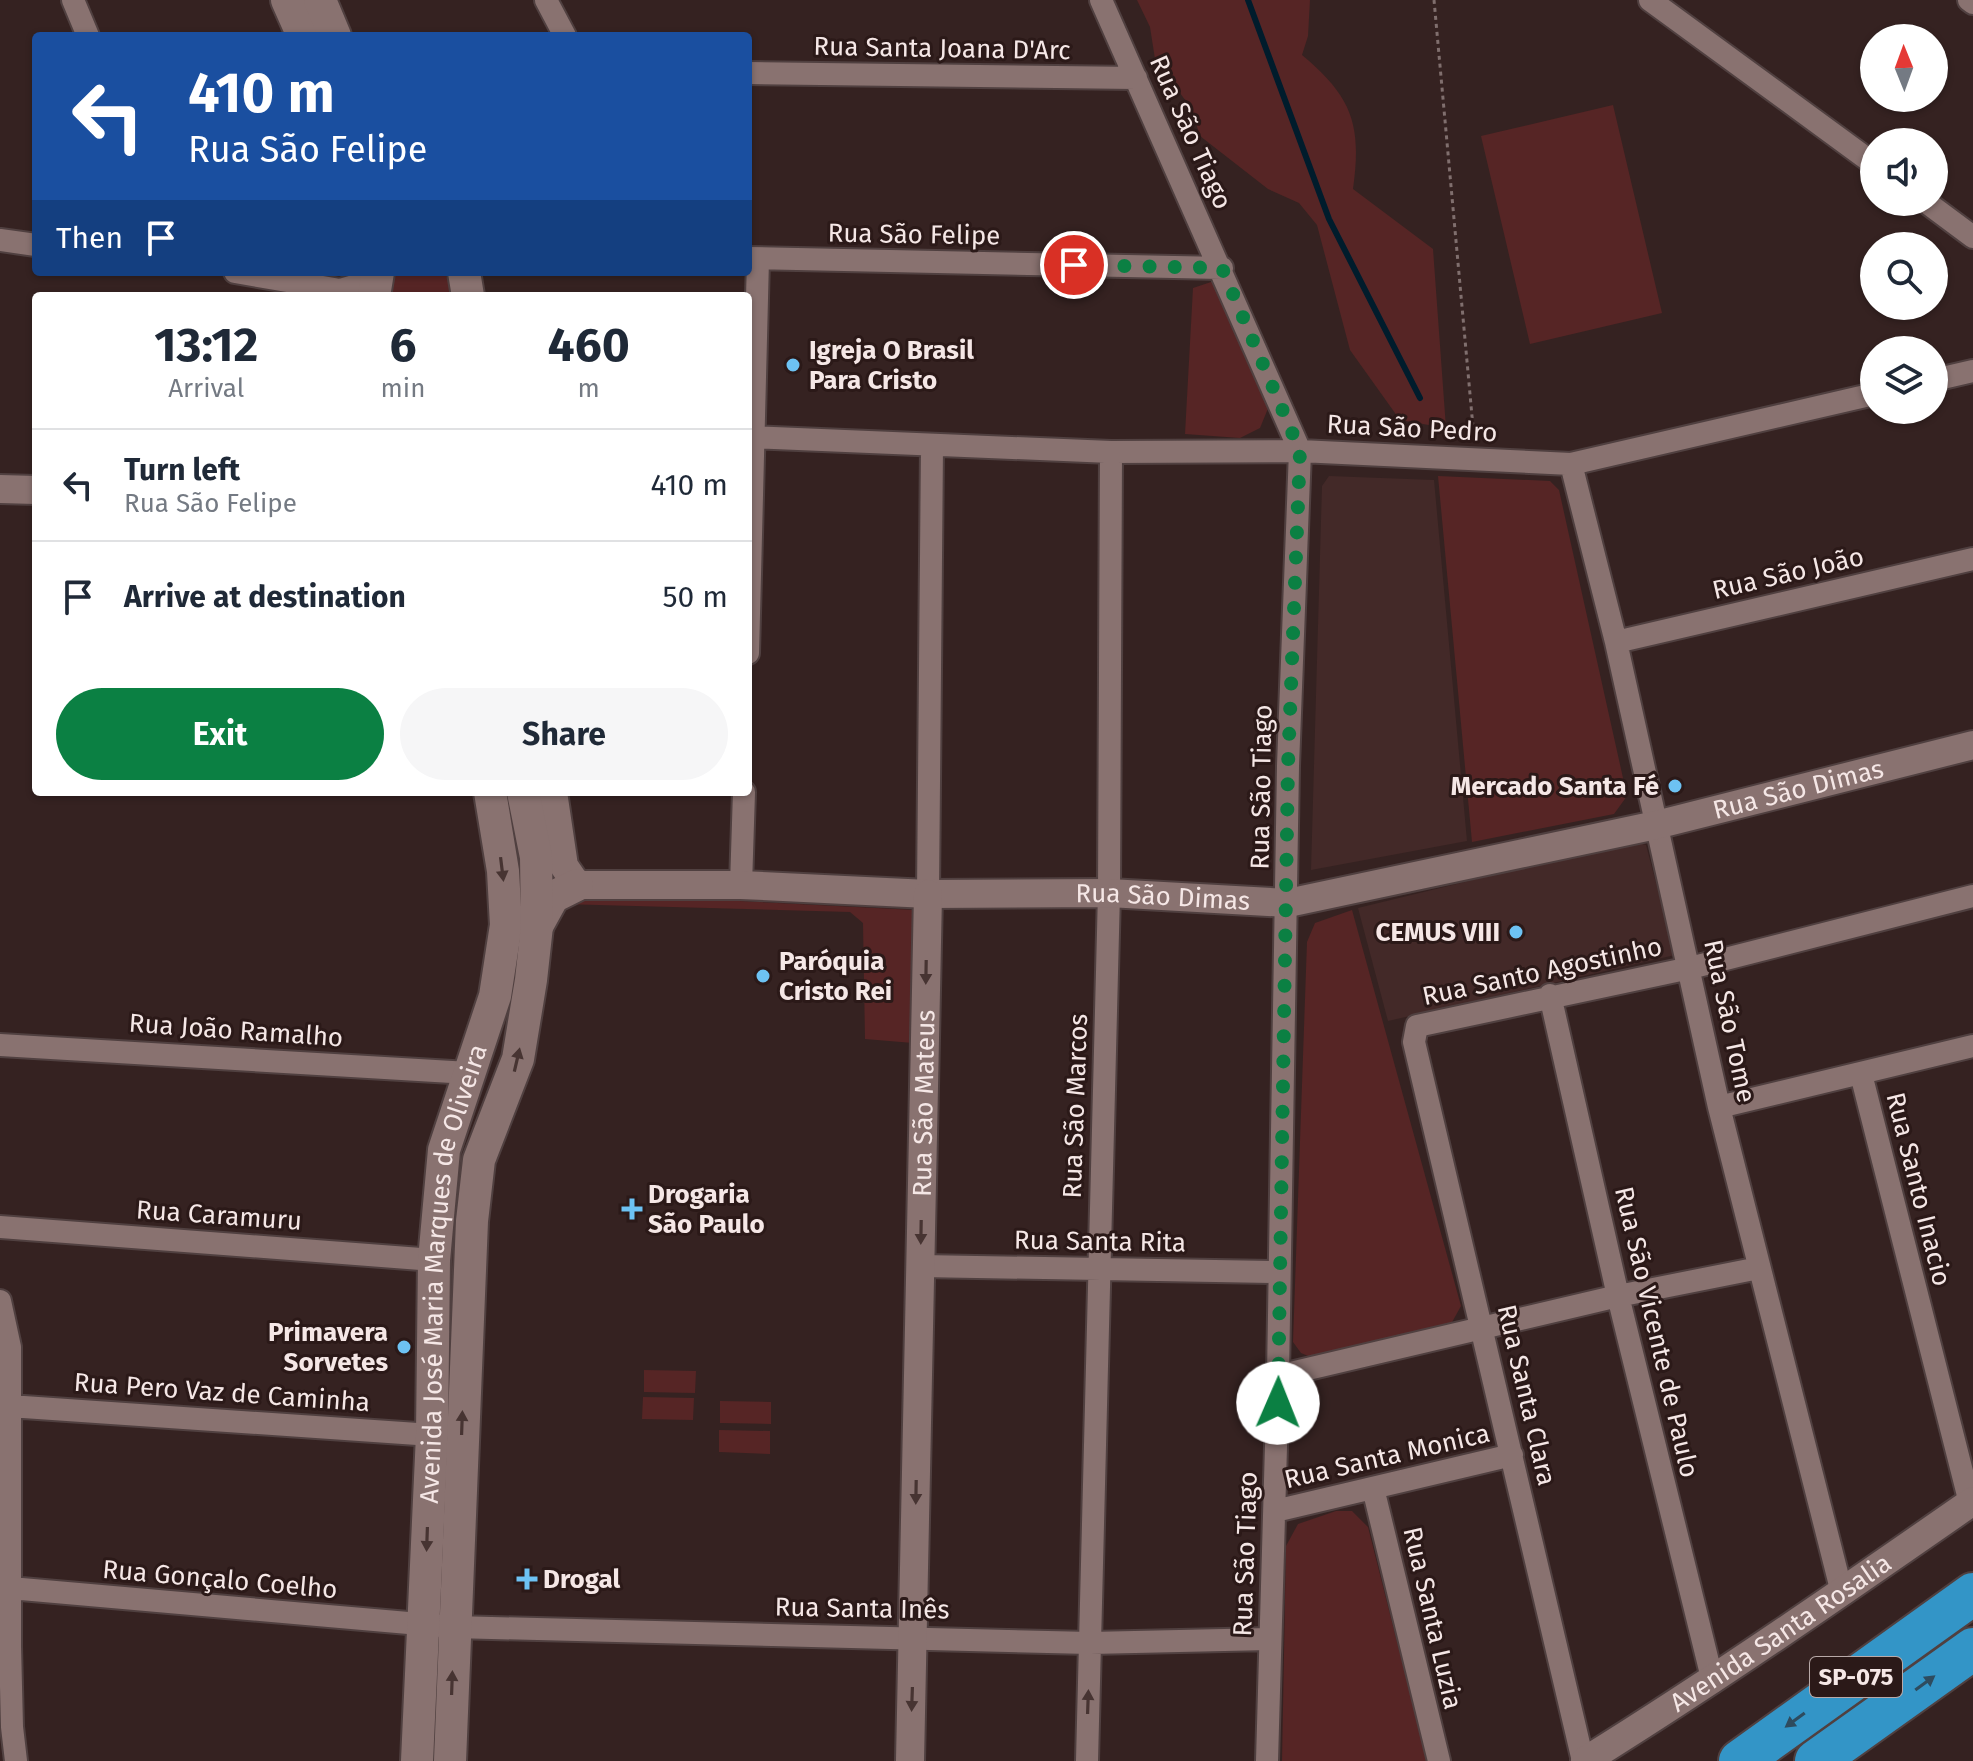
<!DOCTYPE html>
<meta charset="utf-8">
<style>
body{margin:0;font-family:"Fira Sans",sans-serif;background:#f6f6f7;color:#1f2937;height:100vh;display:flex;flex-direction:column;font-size:30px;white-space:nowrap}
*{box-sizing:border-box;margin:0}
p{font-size:26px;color:#747a83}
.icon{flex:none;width:44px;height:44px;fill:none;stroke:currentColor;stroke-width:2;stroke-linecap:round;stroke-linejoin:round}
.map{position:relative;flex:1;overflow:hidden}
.side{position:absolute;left:32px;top:292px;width:720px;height:504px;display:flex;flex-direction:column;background:#fff;border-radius:8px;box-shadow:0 2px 6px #0004}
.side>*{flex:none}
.banner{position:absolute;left:32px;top:32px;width:720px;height:244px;border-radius:8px;box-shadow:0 2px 6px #0004;background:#1a4fa0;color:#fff;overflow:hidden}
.needle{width:52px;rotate:359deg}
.buttons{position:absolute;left:1860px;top:24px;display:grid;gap:16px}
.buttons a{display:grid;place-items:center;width:88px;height:88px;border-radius:50%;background:#fff;box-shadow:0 2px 6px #0004;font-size:40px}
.pin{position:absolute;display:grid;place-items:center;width:68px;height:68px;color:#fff;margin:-34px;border:4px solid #fff;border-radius:50%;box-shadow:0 2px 8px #0007}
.me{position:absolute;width:88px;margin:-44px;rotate:1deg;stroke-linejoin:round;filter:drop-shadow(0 0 6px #0008)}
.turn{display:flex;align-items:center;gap:28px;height:168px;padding:0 24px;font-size:36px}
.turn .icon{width:104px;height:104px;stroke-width:2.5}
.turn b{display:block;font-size:56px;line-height:68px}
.then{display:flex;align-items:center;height:76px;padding:0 24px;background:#0003;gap:16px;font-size:30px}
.eta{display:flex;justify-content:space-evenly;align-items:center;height:136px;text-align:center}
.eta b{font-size:48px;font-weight:700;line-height:56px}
.action{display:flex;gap:16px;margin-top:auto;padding:16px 24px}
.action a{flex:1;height:92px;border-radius:48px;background:#0b8043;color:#fff;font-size:32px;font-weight:700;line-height:92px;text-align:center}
.action a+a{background:#f6f6f7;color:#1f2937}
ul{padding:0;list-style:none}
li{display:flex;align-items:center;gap:24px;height:112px;padding:0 24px;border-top:2px solid #e0e1e3}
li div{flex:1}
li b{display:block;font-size:30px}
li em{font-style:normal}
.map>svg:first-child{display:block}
.built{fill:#432928}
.green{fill:#562525}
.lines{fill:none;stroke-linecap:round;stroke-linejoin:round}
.stream{stroke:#001c2c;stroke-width:6}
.minor-casing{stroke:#504040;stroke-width:26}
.tertiary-casing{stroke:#504040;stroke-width:32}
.secondary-casing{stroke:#504040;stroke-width:36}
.motorway-casing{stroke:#504040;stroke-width:46}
.path{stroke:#806f6e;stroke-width:3;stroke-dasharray:4 4;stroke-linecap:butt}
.minor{stroke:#897270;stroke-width:22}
.tertiary{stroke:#897270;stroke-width:28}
.secondary{stroke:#897270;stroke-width:32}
.motorway{stroke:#3395c7;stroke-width:42}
.oneway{fill:#473432}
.oneway2{fill:#2e4b5e}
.route{stroke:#0b8043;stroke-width:14;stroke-dasharray:0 25.2}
.poi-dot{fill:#6dc2f3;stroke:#2b1918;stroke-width:3}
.labels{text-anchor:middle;stroke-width:6;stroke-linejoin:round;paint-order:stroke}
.shield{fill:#2b1918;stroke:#b8a9a8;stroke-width:2}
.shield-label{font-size:24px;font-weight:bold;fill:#f5e7e6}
.street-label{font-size:26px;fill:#f5e7e6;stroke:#2b1918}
.poi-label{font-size:26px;font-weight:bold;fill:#f5e7e6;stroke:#2b1918;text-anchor:start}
</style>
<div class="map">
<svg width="1973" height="1761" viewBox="0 0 1973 1761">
<rect width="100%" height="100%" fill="#352221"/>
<path class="built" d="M1329,476L1434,480L1467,841L1311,870L1322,486Z
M1632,841L1646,845L1675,955L1388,1021L1358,908Z"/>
<path class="green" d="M1137,0H1310L1308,36L1302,55C1352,97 1362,124 1353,189L1433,249L1446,428L1400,420L1350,350L1317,225L1299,203L1268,189L1200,136L1191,108L1155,59L1150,27Z
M1613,105L1662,313L1530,344L1481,136Z
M396,272H444L451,285L450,296H390Z
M1217,280L1269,406L1260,428L1240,438L1185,434L1193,288Z
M1438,476L1550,481L1559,490L1627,796L1614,814L1472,842Z
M564,892L915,910L913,1043L865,1039L863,923L850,912L561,904Z
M1352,910L1461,1306L1451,1324L1313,1358L1301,1353L1293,1342L1307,942L1315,923Z
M644,1370L696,1371L695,1393L644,1392Z
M643,1397L694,1398L693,1420L642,1419Z
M720,1401L771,1402V1424L720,1423Z
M719,1430L770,1431V1454L719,1452Z
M1336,1511H1352L1368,1527L1427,1761H1282L1286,1546L1298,1524Z"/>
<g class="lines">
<path class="stream" d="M1248,0L1329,219L1420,398"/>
<g class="minor-casing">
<path id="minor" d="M73,0L88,36
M546,0L565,36
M1101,0L1300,451L1288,766L1278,1376L1267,1761
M1650,0L1874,164
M1969,0L1973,3
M748,73L1136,78
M1926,202L1973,237
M0,240L36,245
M748,258L1222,268
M235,272L340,290L364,283L375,272
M1934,380L1973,371
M748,437L1111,452L1300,451L1571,464L1874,394
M1571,464L1616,642L1719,1107L1841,1589
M1616,642L1973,559
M748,653L758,259
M741,885L744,792
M928,894L932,445
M1550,995L1618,1296L1713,1682
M0,1045L469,1073
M1861,1074L1970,1503
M1719,1107L1973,1046
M0,1227L434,1260
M921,1266L1278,1272
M0,1301L10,1347V1646L12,1727L16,1761
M1278,1376L1618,1296L1759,1268
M9,1406L432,1435
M1373,1488L1439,1761
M1275,1511L1512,1455
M10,1588L454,1627L1090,1643L1269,1639
M1087,1761L1109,893L1111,452
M1583,1761L1414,1042L1417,1026L1690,968L1973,896"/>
</g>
<g class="tertiary-casing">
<g id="tertiary">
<path d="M0,489L36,490"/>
<path id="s1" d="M553,792L564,866L577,885H741L928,894L1109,893L1288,903L1656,825L1973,745"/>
<path id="s2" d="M910,1761L928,894"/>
<path id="s3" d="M1585,1761C1717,1679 1845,1590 1973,1501"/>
</g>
</g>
<g class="secondary-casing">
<g id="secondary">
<path d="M287,0L303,36"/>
<path d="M320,0L335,36"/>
<path d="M464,272L468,296"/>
<path d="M374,296L378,272"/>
<path d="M537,926L553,897L577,885"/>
<path id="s4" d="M417,1761L432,1435L434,1260L444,1150L495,996L506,925L503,871L490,792"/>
<path d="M450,1761L472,1221L479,1160L518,1059L531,980L537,926L536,857L523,792"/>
</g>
</g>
<g class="motorway-casing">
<path id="motorway" d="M1740,1761L1973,1594
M1816,1761L1973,1649"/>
</g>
<path class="path" d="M1434,0L1474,438"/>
<use href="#minor" class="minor"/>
<use href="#tertiary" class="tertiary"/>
<use href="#secondary" class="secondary"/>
<use href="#motorway" class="motorway"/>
</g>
<defs><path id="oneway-solid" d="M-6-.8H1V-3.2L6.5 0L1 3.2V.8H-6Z" transform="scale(2)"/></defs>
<g class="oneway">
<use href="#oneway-solid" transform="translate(502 869) rotate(83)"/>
<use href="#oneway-solid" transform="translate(926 972) rotate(91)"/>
<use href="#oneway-solid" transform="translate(517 1060) rotate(-77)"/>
<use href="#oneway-solid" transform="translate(921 1232) rotate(91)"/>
<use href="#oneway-solid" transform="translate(462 1423) rotate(-88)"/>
<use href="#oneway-solid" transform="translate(916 1492) rotate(91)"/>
<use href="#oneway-solid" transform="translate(427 1539) rotate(92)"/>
<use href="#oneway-solid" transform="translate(452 1683) rotate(-88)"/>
<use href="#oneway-solid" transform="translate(912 1699) rotate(92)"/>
<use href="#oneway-solid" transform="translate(1088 1702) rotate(-88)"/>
</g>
<g class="oneway2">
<use href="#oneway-solid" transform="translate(1925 1683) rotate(-36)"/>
<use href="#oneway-solid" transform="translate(1795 1720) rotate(144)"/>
</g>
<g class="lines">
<path class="route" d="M1074,265L1222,268L1300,451L1288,766L1278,1403"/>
</g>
<g class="poi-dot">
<circle cx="793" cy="365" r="8"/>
<circle cx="1675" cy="786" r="8"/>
<circle cx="1516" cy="932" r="8"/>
<circle cx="763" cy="976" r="8"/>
<path d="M628 1197h8v8h8v8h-8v8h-8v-8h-8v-8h8z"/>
<circle cx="404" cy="1347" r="8"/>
<path d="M523 1567h8v8h8v8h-8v8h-8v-8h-8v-8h8z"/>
</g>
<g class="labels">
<rect class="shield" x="1810" y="1657" width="92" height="40" rx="6"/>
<g class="shield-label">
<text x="1856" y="1685">SP-075</text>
</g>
<g class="street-label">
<text transform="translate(942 48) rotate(1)" y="9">Rua Santa Joana D'Arc</text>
<text transform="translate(1191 132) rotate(66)" y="9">Rua São Tiago</text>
<text transform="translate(914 234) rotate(1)" y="9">Rua São Felipe</text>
<text transform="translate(1412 428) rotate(3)" y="9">Rua São Pedro</text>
<text transform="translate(1788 573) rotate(-13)" y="9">Rua São João</text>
<text transform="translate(1261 787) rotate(-89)" y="9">Rua São Tiago</text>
<text dy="9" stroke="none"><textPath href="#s1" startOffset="1332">Rua São Dimas</textPath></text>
<text dy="9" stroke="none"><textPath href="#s1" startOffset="684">Rua São Dimas</textPath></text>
<text transform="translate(1542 971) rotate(-12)" y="9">Rua Santo Agostinho</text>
<text transform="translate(1730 1021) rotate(78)" y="9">Rua São Tome</text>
<text transform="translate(236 1030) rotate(4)" y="9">Rua João Ramalho</text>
<text dy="9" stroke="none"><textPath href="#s2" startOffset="658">Rua São Mateus</textPath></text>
<text transform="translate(1075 1106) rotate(-88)" y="9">Rua São Marcos</text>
<text transform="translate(1919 1189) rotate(76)" y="9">Rua Santo Inacio</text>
<text transform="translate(219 1215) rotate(4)" y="9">Rua Caramuru</text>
<text transform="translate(1100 1241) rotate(1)" y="9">Rua Santa Rita</text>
<text dy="9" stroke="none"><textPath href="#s4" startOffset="490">Avenida José Maria Marques de Oliveira</textPath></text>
<text transform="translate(1657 1332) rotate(77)" y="9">Rua São Vicente de Paulo</text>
<text transform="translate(222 1392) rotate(4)" y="9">Rua Pero Vaz de Caminha</text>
<text transform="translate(1527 1395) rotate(77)" y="9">Rua Santa Clara</text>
<text transform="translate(1387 1456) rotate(-13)" y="9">Rua Santa Monica</text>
<text transform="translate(1245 1554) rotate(-88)" y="9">Rua São Tiago</text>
<text transform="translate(220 1579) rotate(5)" y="9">Rua Gonçalo Coelho</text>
<text transform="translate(862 1608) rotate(1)" y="9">Rua Santa Inês</text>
<text transform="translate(1433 1618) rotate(77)" y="9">Rua Santa Luzia</text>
<text dy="9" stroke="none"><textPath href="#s3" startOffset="234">Avenida Santa Rosalia</textPath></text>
</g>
<g class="poi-label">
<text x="809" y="359">Igreja O Brasil<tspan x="809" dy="30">Para Cristo</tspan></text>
<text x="1659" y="795" text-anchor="end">Mercado Santa Fé</text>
<text x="1500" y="941" text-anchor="end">CEMUS VIII</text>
<text x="779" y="970">Paróquia<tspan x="779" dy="30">Cristo Rei</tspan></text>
<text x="648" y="1203">Drogaria<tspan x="648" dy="30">São Paulo</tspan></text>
<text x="388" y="1341" text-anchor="end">Primavera<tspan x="388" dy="30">Sorvetes</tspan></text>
<text x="543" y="1588">Drogal</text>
</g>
</g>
</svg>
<div class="buttons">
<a><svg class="needle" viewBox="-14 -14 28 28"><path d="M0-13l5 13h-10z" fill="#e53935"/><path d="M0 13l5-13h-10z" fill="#747a83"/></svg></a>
<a><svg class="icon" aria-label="sound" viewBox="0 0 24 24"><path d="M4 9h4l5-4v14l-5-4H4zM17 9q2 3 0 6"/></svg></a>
<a><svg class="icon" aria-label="search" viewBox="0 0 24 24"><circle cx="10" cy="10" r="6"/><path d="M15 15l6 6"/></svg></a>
<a><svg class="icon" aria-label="layers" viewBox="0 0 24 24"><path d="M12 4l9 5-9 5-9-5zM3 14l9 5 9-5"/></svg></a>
</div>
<div class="pin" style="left:1074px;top:265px;background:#d93025"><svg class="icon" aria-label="arrive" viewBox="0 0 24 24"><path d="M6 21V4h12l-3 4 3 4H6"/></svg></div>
<svg class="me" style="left:1278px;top:1403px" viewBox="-20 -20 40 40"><circle r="19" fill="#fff"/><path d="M0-13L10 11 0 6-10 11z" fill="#0b8043"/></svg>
<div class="banner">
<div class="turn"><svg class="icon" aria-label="left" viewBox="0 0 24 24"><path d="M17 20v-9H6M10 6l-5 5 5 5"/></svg><div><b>410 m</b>Rua São Felipe</div></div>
<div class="then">Then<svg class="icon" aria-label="arrive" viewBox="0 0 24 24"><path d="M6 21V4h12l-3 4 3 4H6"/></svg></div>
</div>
<section class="side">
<div class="eta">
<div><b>13:12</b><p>Arrival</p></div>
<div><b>6</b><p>min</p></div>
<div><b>460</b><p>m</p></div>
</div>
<ul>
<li><svg class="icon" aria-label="left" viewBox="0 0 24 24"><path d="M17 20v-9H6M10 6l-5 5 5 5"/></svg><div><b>Turn left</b><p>Rua São Felipe</p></div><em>410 m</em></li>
<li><svg class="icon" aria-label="arrive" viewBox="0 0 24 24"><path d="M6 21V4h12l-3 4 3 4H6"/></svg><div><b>Arrive at destination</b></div><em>50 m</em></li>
</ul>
<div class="action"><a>Exit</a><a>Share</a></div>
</section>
</div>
